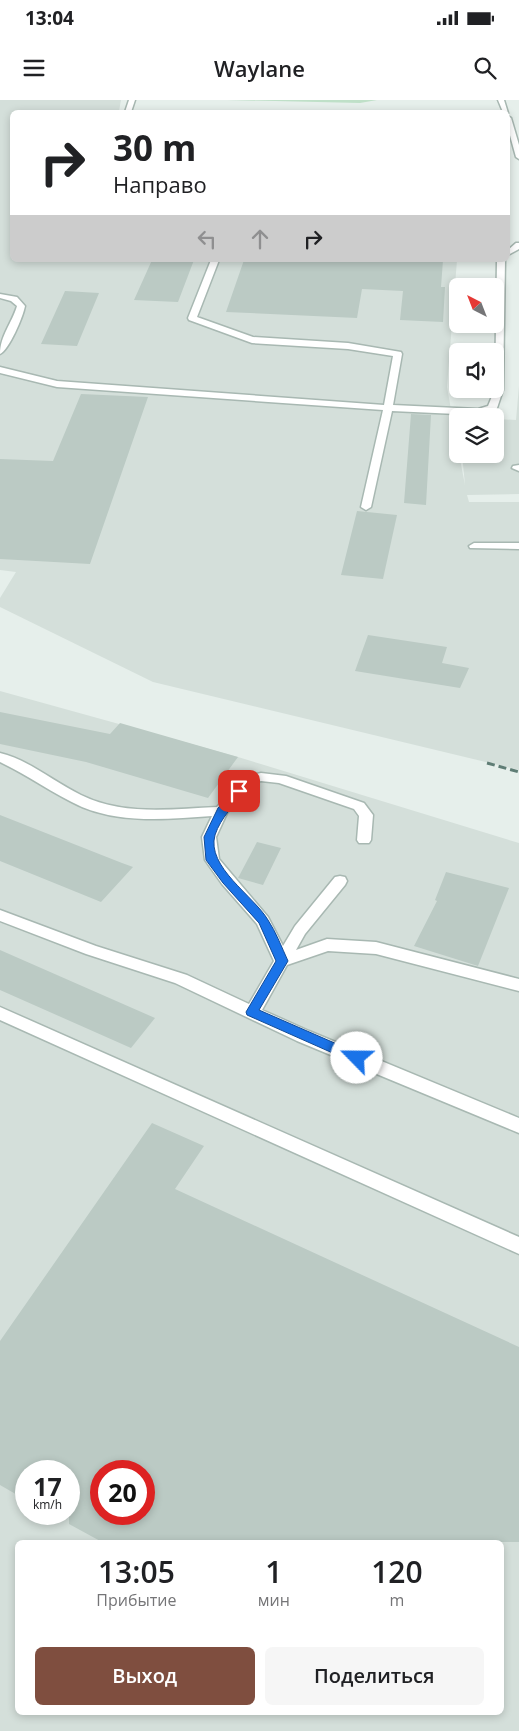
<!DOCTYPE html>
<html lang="ru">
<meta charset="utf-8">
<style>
body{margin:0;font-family:"Open Sans",sans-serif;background:#f6f6f6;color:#202124;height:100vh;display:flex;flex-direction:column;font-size:19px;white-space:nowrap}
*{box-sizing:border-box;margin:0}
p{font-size:16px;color:#757577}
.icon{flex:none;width:28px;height:28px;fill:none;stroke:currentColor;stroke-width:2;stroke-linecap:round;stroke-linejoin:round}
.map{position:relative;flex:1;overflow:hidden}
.sheet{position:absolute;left:15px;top:1440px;width:489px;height:175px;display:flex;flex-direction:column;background:#fff;border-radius:8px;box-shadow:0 2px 8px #0003}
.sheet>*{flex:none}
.banner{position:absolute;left:10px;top:10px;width:500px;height:152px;border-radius:8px;box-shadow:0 2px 8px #0003;background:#fff;color:#202124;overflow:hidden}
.needle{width:32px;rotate:318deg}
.tools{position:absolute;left:449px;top:178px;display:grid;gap:10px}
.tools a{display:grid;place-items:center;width:55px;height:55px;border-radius:8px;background:#fff;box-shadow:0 2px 8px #0003;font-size:25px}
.speed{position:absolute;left:15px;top:1360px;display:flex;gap:10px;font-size:25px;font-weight:700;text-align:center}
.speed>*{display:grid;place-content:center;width:65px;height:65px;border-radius:50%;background:#fff;box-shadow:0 2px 8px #0003;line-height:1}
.speed small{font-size:12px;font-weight:400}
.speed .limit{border:8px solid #d22;background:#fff;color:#111}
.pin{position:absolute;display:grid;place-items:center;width:42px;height:42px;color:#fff;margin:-21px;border-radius:10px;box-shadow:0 2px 8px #0006}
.me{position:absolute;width:55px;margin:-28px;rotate:293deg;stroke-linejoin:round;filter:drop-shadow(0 0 4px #0008)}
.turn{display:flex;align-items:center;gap:18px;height:105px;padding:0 20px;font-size:22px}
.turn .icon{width:65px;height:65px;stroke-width:2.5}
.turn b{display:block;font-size:35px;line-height:42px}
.lanes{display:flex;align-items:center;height:48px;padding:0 20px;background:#0003;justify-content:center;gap:25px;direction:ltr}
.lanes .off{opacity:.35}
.eta{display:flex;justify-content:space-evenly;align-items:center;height:85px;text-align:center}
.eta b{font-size:30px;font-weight:600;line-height:35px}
.button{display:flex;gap:10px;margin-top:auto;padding:10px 20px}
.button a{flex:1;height:58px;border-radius:8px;background:#7f4e3f;color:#fff;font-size:20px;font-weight:600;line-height:58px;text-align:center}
.button a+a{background:#f6f6f6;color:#202124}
.status{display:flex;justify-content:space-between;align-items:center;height:35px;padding:0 25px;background:#fff;direction:ltr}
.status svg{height:14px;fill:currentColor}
header{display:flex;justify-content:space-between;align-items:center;height:65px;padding:0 20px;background:#fff;font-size:22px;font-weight:600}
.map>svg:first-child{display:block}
.built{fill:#d4dfda;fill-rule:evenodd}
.green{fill:#bfe0c8}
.building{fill:#bbcac4;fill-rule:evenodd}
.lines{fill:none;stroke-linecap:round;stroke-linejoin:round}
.minor-casing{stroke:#a8b8b2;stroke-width:3}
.minor{fill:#fff;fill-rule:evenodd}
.rail{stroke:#5f7d75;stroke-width:3;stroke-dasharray:8 4;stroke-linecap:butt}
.route{fill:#1a73e8;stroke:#114b97}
</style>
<div class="status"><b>13:04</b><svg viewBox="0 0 49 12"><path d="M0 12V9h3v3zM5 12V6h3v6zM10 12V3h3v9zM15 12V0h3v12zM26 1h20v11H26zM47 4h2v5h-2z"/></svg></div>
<header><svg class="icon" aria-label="menu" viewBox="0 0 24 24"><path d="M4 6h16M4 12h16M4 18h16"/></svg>Waylane<svg class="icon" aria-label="search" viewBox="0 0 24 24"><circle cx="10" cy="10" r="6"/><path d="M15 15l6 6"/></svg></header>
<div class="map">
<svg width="519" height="1631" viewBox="0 0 519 1631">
<rect width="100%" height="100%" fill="#e6efeb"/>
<path class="built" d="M0,0H121L119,11L194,12H12V160H457L447,287L457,343L458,354H459L465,385L462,354H495V319L516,320L519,286V394L467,395L469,402H519V670L153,582L0,507V498L16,472L0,470Z
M0,591L238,657L519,743V1631H0ZM26,1371H69V1414H26ZM101,1371H144V1414H101ZM18,1442H501V1612H18Z"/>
<path class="green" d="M227,0H377L360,3Z"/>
<path class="building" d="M152,160H194L178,202L134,200Z
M244,160H443L441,187H445L443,222L400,220L403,191L362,189L357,218L226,212Z
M65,191L99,193L77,246L41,244Z
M81,294L148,297L90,464L0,459V359L53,361Z
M411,314L431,315L426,405L404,403Z
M357,411L397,415L383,479L341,475Z
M368,535L447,547L442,563L469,568L460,588L355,571Z
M0,612L110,634L120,623L238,657L208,698L86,662L0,644Z
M0,715L122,763L133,767L101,802L0,761Z
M257,742L281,748L263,785L238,778Z
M446,772L509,788L478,866L414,846L437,801L435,800Z
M0,850L155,918L131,948L0,890Z
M152,1023L204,1046L175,1089L519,1247V1442H102L69,1424V1371H26V1400L0,1385V1241ZM101,1371H144V1414H101Z"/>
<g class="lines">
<g class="minor-casing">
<path id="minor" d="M129,0H135L131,12H125Z
M498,0H504L508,13L503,12Z
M508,16L511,18L519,45V59L516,57L508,28Z
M516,143H519V149L508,155V150Z
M211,160H219L197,217L253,237L348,243L401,252L402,254L393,305L478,309L488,306L495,289L497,160H505L503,290L497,308L478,315L392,311L371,407L366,410L361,407L383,310L57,287L0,273V267L57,281L384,305L393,256L348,249L252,243L189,220L188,218Z
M0,194L17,197L25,206C23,217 9,250 0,254C0,236 12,223 17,206L11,201L0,198Z
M519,365V371L512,368L513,366Z
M474,443H519V449L470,448L469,446Z
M0,653C29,660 54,682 81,695C123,716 172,709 217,707L243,677L261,673L286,676L364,703L373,715L371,740L369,743H359L357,740L359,716L354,709L279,683L261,681L253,683L227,713L216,737L219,759L268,817L283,846L295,826L335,777L340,776L345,777L347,781L345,785L305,834L296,850L327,839L376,842L519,879V891L376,854L328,851L287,865L262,910L309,931L519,1018V1033L297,941L175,883L86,854L0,821V810L96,846L187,875L249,904L274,861L257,824L222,784L205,760L202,737L212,716C169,719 123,724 82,707C53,694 28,675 0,662Z
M0,907L519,1137V1154L0,920Z"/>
</g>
<use href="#minor" class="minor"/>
<path class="rail" d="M487,663L519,672"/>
</g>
<path class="route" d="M239,687L244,691C234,706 221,717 215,735C206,767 254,796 268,820C276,832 282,848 288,861L259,910L362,955L364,958L362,962H353L247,915L246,912L276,861L259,823L223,783L206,760L204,737L218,708L236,688Z"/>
</svg>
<div class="tools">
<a><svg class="needle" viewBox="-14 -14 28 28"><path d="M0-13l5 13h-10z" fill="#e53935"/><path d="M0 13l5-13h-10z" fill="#757577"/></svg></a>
<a><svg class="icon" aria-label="sound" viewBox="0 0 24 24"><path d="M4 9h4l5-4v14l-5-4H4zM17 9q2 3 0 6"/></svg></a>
<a><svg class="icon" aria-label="layers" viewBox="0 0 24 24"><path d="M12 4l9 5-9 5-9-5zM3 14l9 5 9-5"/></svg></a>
</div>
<div class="speed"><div>17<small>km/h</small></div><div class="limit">20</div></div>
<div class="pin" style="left:239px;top:691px;background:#d93025"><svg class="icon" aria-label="arrive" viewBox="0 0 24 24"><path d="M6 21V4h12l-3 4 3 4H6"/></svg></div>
<svg class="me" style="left:357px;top:958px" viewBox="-20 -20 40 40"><circle r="19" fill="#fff"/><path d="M0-13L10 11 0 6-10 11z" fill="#1a73e8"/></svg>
<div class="banner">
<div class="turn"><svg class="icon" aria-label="right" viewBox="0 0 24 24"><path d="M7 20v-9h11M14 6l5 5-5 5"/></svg><div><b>30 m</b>Направо</div></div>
<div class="lanes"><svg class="icon off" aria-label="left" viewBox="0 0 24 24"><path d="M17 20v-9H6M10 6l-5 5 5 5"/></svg><svg class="icon off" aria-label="ahead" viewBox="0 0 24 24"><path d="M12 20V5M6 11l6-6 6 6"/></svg><svg class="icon" aria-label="right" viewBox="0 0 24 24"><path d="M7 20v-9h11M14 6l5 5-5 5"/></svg></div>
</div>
<section class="sheet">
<div class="eta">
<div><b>13:05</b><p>Прибытие</p></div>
<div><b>1</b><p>мин</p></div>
<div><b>120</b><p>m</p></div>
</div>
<div class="button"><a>Выход</a><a>Поделиться</a></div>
</section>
</div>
